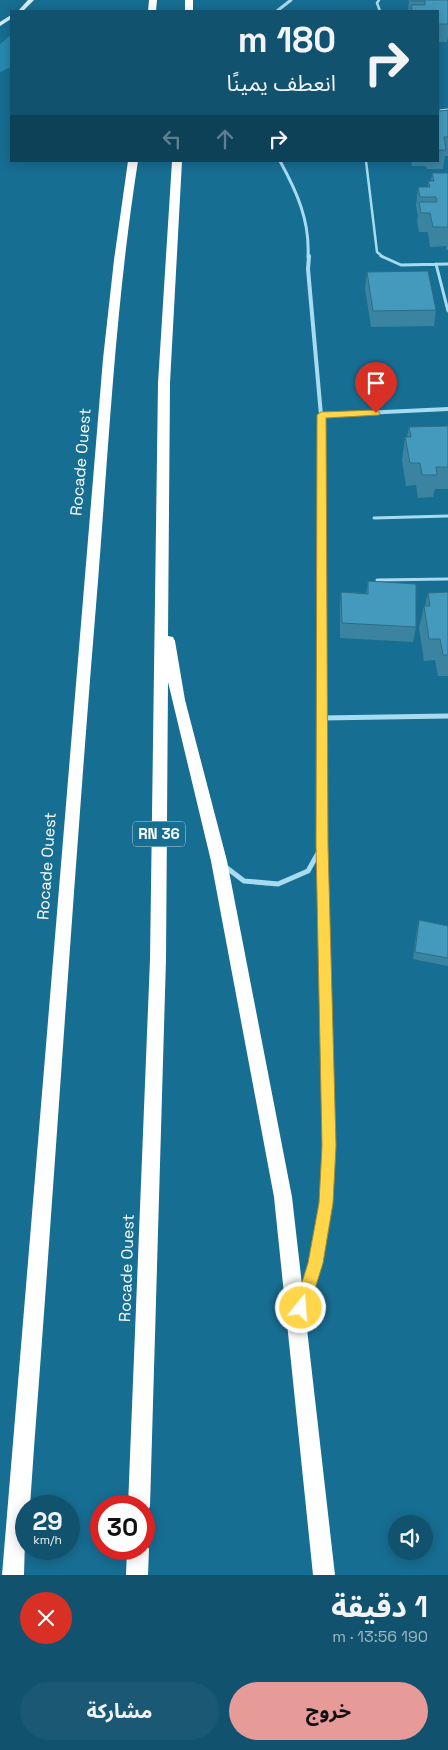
<!DOCTYPE html>
<html lang="ar">
<meta charset="utf-8">
<style>
body{margin:0;font-family:"Space Grotesk","Noto Sans Arabic",sans-serif;background:#1a5873;color:#f1f3f6;direction:rtl;height:100vh;display:flex;flex-direction:column;font-size:19px;white-space:nowrap}
*{box-sizing:border-box;margin:0}
p{font-size:16px;color:#9cb6c2}
.icon{flex:none;width:28px;height:28px;fill:none;stroke:currentColor;stroke-width:2;stroke-linecap:round;stroke-linejoin:round}
.map{position:relative;height:1575px;overflow:hidden;direction:ltr}
.side{display:flex;flex-direction:column;background:#11526e;flex:1}
.side>*{flex:none}
.guide{position:absolute;left:10px;top:10px;width:429px;height:152px;border-radius:0px;box-shadow:0 2px 12px #0003;direction:rtl;background:#11526e;color:#f1f3f6;overflow:hidden}
.fabs{position:absolute;left:388px;top:1515px;display:grid;gap:10px}
.fabs a{display:grid;place-items:center;width:45px;height:45px;border-radius:50%;background:#11526e;box-shadow:0 2px 12px #0003;font-size:25px}
.speed{position:absolute;left:15px;top:1495px;display:flex;gap:10px;font-size:25px;font-weight:700;text-align:center}
.speed>*{display:grid;place-content:center;width:65px;height:65px;border-radius:50%;background:#11526e;box-shadow:0 2px 12px #0003;line-height:1}
.speed small{font-size:12px;font-weight:400}
.speed .limit{border:8px solid #d22;background:#fff;color:#111}
.pin{position:absolute;display:grid;place-items:center;width:42px;height:42px;color:#fff;margin:-51px -21px;border-radius:50% 50% 50% 0;rotate:-45deg;box-shadow:0 0 5px #0007}
.pin .icon{rotate:45deg}
.me{position:absolute;width:55px;margin:-28px;rotate:17deg;stroke-linejoin:round;filter:drop-shadow(0 0 4px #0008)}
.turn{display:flex;align-items:center;gap:18px;height:105px;padding:0 20px;font-size:22px}
.turn .icon{width:65px;height:65px;stroke-width:2.5}
.turn b{display:block;font-size:35px;line-height:42px}
.lanes{display:flex;align-items:center;height:48px;padding:0 20px;background:#0003;justify-content:center;gap:25px;direction:ltr}
.lanes .off{opacity:.35}
.round{display:grid;place-items:center;flex:none;width:52px;height:52px;border-radius:26px;background:#1a5873}
.headline{display:flex;align-items:center;justify-content:space-between;height:85px;padding:0 20px}
h1{font-size:30px;font-weight:700;line-height:38px}
.button{display:flex;gap:10px;margin-top:auto;padding:10px 20px}
.button a{flex:1;height:58px;border-radius:30px;background:#e69b98;color:#111;font-size:20px;font-weight:700;line-height:58px;text-align:center}
.button a+a{background:#1a5873;color:#f1f3f6}
.map>svg:first-child{display:block}
.green{fill:#2789af}
.lines{fill:none;stroke-linecap:round;stroke-linejoin:round}
.lane-far1{stroke:#a7dcf0;stroke-width:2.5}
.lane{stroke:#a7dcf0;stroke-width:3}
.street-far3{stroke:#a7dcf0;stroke-width:3}
.street-far2{stroke:#a7dcf0;stroke-width:4}
.street-far1{stroke:#a7dcf0;stroke-width:5}
.street{stroke:#a7dcf0;stroke-width:6}
.secondary{fill:#d5f0fb;fill-rule:evenodd}
.highway{fill:#fff;fill-rule:evenodd}
.wall{fill:#3a84a2}
.building{fill:#449abc;stroke:#306c84}
.route{fill:#ffd54a;stroke:#a68a30}
.labels{text-anchor:middle;stroke-width:4;stroke-linejoin:round;paint-order:stroke}
.shield{fill:#176e93;stroke:#b9d4df;stroke-width:1}
.shield-label{font-size:15px;font-weight:bold;fill:#fff}
.street-label{font-size:16px;fill:#fff;stroke:#176e93}
</style>
<div class="map">
<svg width="448" height="1575" viewBox="0 0 448 1575">
<rect width="100%" height="100%" fill="#176e93"/>
<path class="green" d="M11,35V67L0,72V44Z"/>
<g class="lines">
<path class="lane-far1" d="M379,0L377,3L380,11
M366,161L377,252L383,257"/>
<path class="lane" d="M381,256L401,265L448,264
M436,264L448,311
M374,518L448,516
M377,580L448,579"/>
<path class="street-far3" d="M277,11L291,0
M438,111L448,110
M280,161C297,192 310,221 308,257"/>
<path class="street-far2" d="M309,256L308,269L321,415V589
M321,415L448,409"/>
<path class="street-far1" d="M321,588L322,845L326,1019
M322,718L448,716
M223,865L244,881L278,884L308,871L322,846"/>
<path class="street" d="M302,1306C312,1272 323,1237 326,1202C332,1141 327,1079 326,1018"/>
<path class="secondary" d="M28,0H34L23,11H18Z
M11,15V19L0,26V22Z"/>
<path class="highway" d="M149,0H157L156,11H148Z
M185,0H193V11H185Z
M128,161H138C116,300 109,441 98,581C74,870 56,1159 34,1448L30,1506H26L24,1575H2L103,359L114,260Z
M172,161H182L170,383L168,636L173,637L175,641L185,700L227,861L292,1197L335,1575H313L274,1197L211,861L168,682L166,959L150,1506L147,1514L144,1515V1506H128L150,959L158,383Z
M144,1540L149,1549L148,1575H126L127,1549H144Z"/>
</g>
<path class="wall" d="M409,0H448V37L447,42H438V11H408Z
M438,109L440,111L448,110V156H445L443,169H427L426,166H412L411,161H438Z
M432,173H448V250H446V246L430,247L428,232H419L417,221L418,216L416,206L418,187H428V181H431Z
M367,272L436,310L434,326L371,327L365,288Z
M448,426V489H435L433,497L418,498L416,485L406,486L402,460L405,437H407L409,427Z
M368,581L416,627L413,642L340,638V607L341,592L366,593Z
M448,592V676H438L435,660L424,661L419,628L424,606H425L428,593Z
M419,920L448,926V966L413,959L417,928Z"/>
<path class="building" d="M411,0H448V24H438V11H412L411,5H425V1H411Z
M438,109H439L440,111L448,110V137H444L446,150H438Z
M432,173H448V227H433L430,213H421L419,202H437L436,197H420L418,187H430L428,181H434Z
M428,271L436,310L373,311L367,272Z
M448,426V467H436L437,475H422L420,463H410L405,437H411L409,427Z
M368,581L416,584V627L342,623L341,592L368,594Z
M448,592V655H443L440,639H429L424,606H430L428,593Z
M419,920L448,926V958L415,952Z"/>
<path class="route" d="M376,410L380,413L379,415L326,418L328,845L336,1146L333,1203L323,1263L309,1308L307,1313L301,1315L296,1313L294,1308L308,1263L319,1203L322,1146L316,845L317,415L321,412Z"/>
<g class="labels">
<rect class="shield" x="133" y="821.5" width="52" height="25" rx="4"/>
<g class="shield-label">
<text x="159" y="839">RN 36</text>
</g>
<g class="street-label">
<text transform="translate(80 462) rotate(-85)" y="6">Rocade Ouest</text>
<text transform="translate(46 866) rotate(-86)" y="6">Rocade Ouest</text>
<text transform="translate(126 1268) rotate(-88)" y="6">Rocade Ouest</text>
</g>
</g>
</svg>
<div class="fabs">
<a><svg class="icon" aria-label="sound" viewBox="0 0 24 24"><path d="M4 9h4l5-4v14l-5-4H4zM17 9q2 3 0 6"/></svg></a>
</div>
<div class="speed"><div>29<small>km/h</small></div><div class="limit">30</div></div>
<div class="pin" style="left:376px;top:413px;background:#d93025"><svg class="icon" aria-label="arrive" viewBox="0 0 24 24"><path d="M6 21V4h12l-3 4 3 4H6"/></svg></div>
<svg class="me" style="left:301px;top:1308px" viewBox="-20 -20 40 40"><circle r="17" fill="#ffd54a" stroke="#fff" stroke-width="3"/><path d="M0-11L8 9 0 5-8 9z" fill="#fff"/></svg>
<div class="guide">
<div class="turn"><svg class="icon" aria-label="right" viewBox="0 0 24 24"><path d="M7 20v-9h11M14 6l5 5-5 5"/></svg><div><b>180 m</b>انعطف يمينًا</div></div>
<div class="lanes"><svg class="icon off" aria-label="left" viewBox="0 0 24 24"><path d="M17 20v-9H6M10 6l-5 5 5 5"/></svg><svg class="icon off" aria-label="ahead" viewBox="0 0 24 24"><path d="M12 20V5M6 11l6-6 6 6"/></svg><svg class="icon" aria-label="right" viewBox="0 0 24 24"><path d="M7 20v-9h11M14 6l5 5-5 5"/></svg></div>
</div>
</div>
<section class="side">
<div class="headline"><div><h1>1 دقيقة</h1><p>190 m · 13:56</p></div><a class="round" style="background:#d93025;color:#fff"><svg class="icon" aria-label="close" viewBox="0 0 24 24"><path d="M6 6l12 12M18 6L6 18"/></svg></a></div>
<div class="button"><a>خروج</a><a>مشاركة</a></div>
</section>
